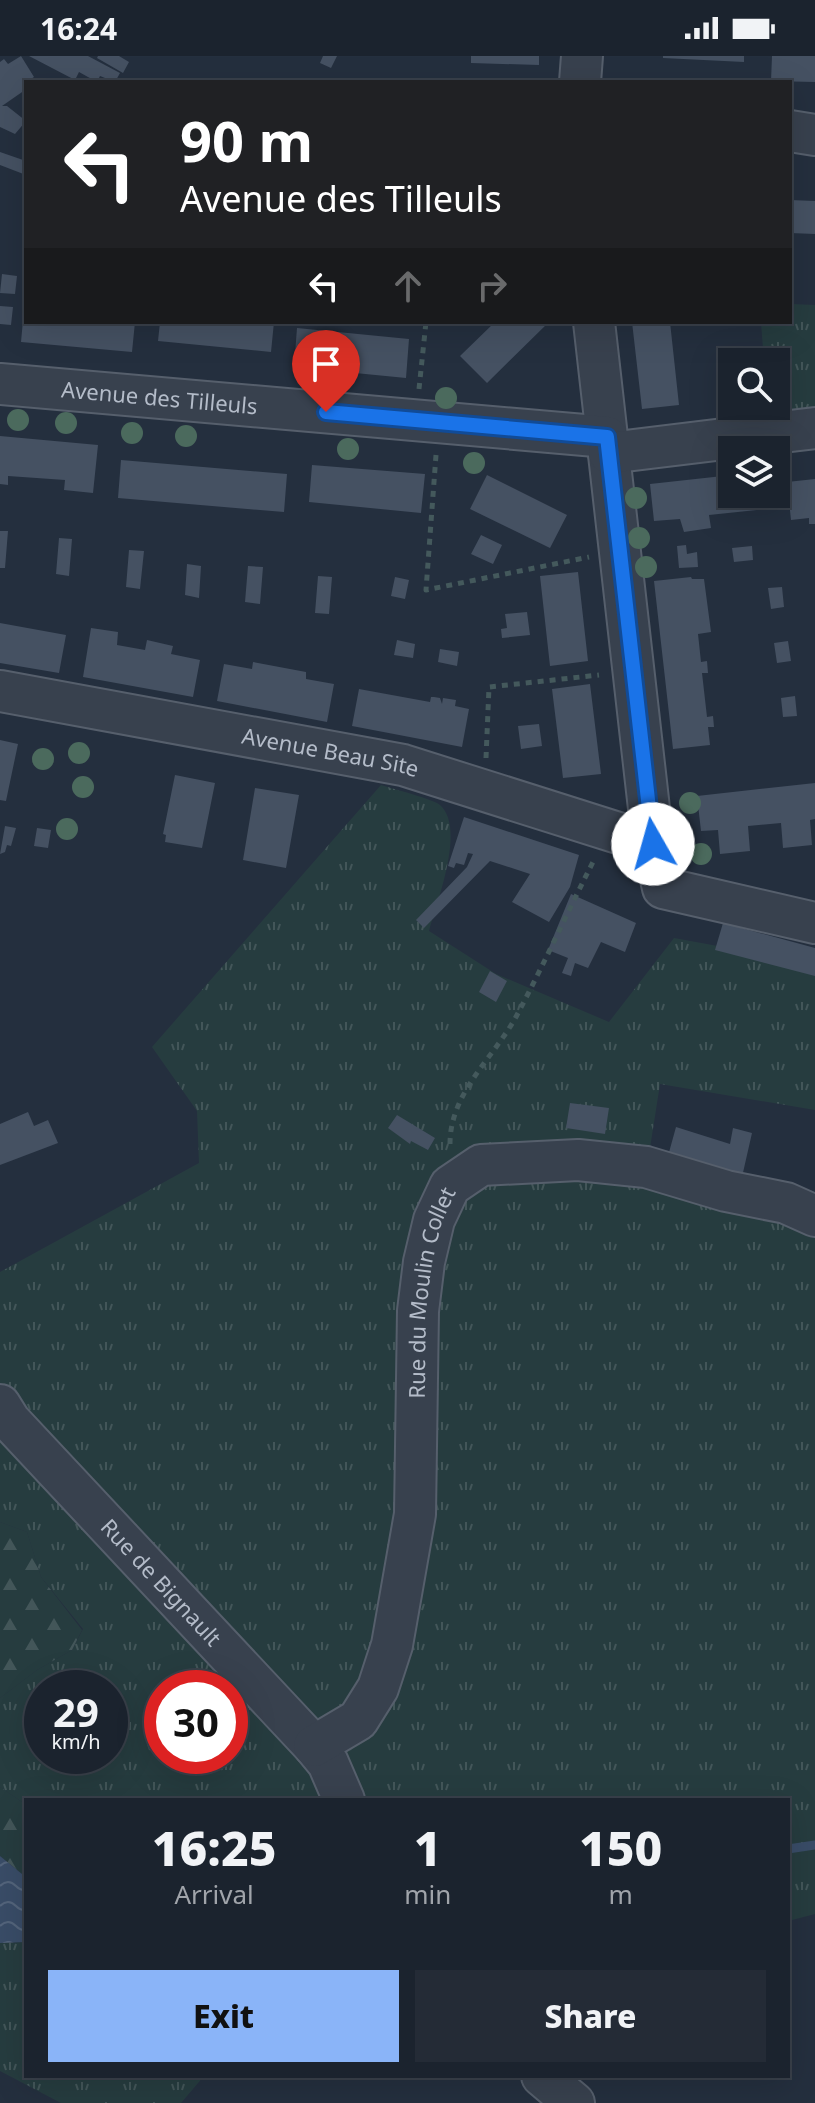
<!DOCTYPE html>
<style>
body{margin:0;font-family:"Noto Sans",sans-serif;background:#242b36;color:#f1f3f6;height:100vh;display:flex;flex-direction:column;font-size:30px;white-space:nowrap}
*{box-sizing:border-box;margin:0}
p{font-size:26px;color:#a0a4aa}
.icon{flex:none;width:44px;height:44px;fill:none;stroke:currentColor;stroke-width:2;stroke-linecap:round;stroke-linejoin:round}
.map{position:relative;flex:1;overflow:hidden}
.sheet{position:absolute;left:24px;top:1742px;width:766px;height:280px;display:flex;flex-direction:column;background:#1b232e;border-radius:0px;box-shadow:0 8px 32px #0002,0 0 0 2px #39404a}
.sheet>*{flex:none}
.guide{position:absolute;left:24px;top:24px;width:768px;height:244px;border-radius:0px;box-shadow:0 8px 32px #0002,0 0 0 2px #39404a;background:#202124;color:#fff;overflow:hidden}
.controls{position:absolute;left:718px;top:292px;display:grid;gap:16px}
.controls a{display:grid;place-items:center;width:72px;height:72px;border-radius:0px;background:#1b232e;box-shadow:0 8px 32px #0002,0 0 0 2px #39404a;font-size:40px}
.speed{position:absolute;left:24px;top:1614px;display:flex;gap:16px;font-size:40px;font-weight:700;text-align:center}
.speed>*{display:grid;place-content:center;width:104px;height:104px;border-radius:50%;background:#1b232e;box-shadow:0 8px 32px #0002,0 0 0 2px #39404a;line-height:1}
.speed small{font-size:20px;font-weight:400}
.speed .limit{border:12px solid #d22;background:#fff;color:#111}
.pin{position:absolute;display:grid;place-items:center;width:68px;height:68px;color:#fff;margin:-82px -34px;border-radius:50% 50% 50% 0;rotate:-45deg;box-shadow:0 0 8px #0007}
.pin .icon{rotate:45deg}
.me{position:absolute;width:88px;margin:-44px;rotate:353deg;stroke-linejoin:round;filter:drop-shadow(0 0 6px #0008)}
.turn{display:flex;align-items:center;gap:28px;height:168px;padding:0 24px;font-size:36px}
.turn .icon{width:104px;height:104px;stroke-width:2.5}
.turn b{display:block;font-size:56px;line-height:68px}
.lanes{display:flex;align-items:center;height:76px;padding:0 24px;background:#0003;justify-content:center;gap:40px;direction:ltr}
.lanes .off{opacity:.35}
.eta{display:flex;justify-content:space-evenly;align-items:center;height:136px;text-align:center}
.eta b{font-size:48px;font-weight:800;line-height:56px}
.primary-button{display:flex;gap:16px;margin-top:auto;padding:16px 24px}
.primary-button a{flex:1;height:92px;border-radius:0px;background:#8ab4f8;color:#111;font-size:32px;font-weight:800;line-height:92px;text-align:center}
.primary-button a+a{background:#242b36;color:#f1f3f6}
.status{display:flex;justify-content:space-between;align-items:center;height:56px;padding:0 40px;background:#1b232e;direction:ltr}
.status svg{height:22px;fill:currentColor}
.map>svg:first-child{display:block}
.grass{fill:url(#grass-tufts);fill-rule:evenodd}
.forest{fill:url(#forest-firs)}
.water{fill:url(#water-waves)}
.lines{fill:none;stroke-linecap:round;stroke-linejoin:round}
.stream{stroke:#394c67;stroke-width:9}
.building{fill:#455162}
.minor-casing{stroke:#565f6c;stroke-width:44}
.path{stroke:#44595c;stroke-width:5;stroke-dasharray:6 6;stroke-linecap:butt}
.minor{stroke:#38414e;stroke-width:40}
.tree{fill:#4b6a5d}
.route-casing{stroke:#114b97;stroke-width:20}
.route{stroke:#1a73e8;stroke-width:14}
.labels{text-anchor:middle;stroke-width:6;stroke-linejoin:round;paint-order:stroke}
.street-label{font-size:22px;fill:#b4bcc9;stroke:#1d2633}
</style>
<div class="status"><b>16:24</b><svg viewBox="0 0 49 12"><path d="M0 12V9h3v3zM5 12V6h3v6zM10 12V3h3v9zM15 12V0h3v12zM26 1h20v11H26zM47 4h2v5h-2z"/></svg></div>
<div class="map">
<svg width="815" height="2047" viewBox="0 0 815 2047">
<defs>
<pattern id="grass-tufts" width="24" height="20" patternUnits="userSpaceOnUse" patternTransform="scale(2)"><rect width="24" height="20" fill="#263c3f"/><path d="M3 7l-1-3M5 7V3M7 7l1-3M15 17l-1-3M17 17v-4M19 17l1-3" fill="none" stroke="#435659"/></pattern>
<pattern id="forest-firs" width="22" height="20" patternUnits="userSpaceOnUse" patternTransform="scale(2)"><rect width="22" height="20" fill="#263c3f"/><path d="M5 1l3.5 6h-7zM16 11l3.5 6h-7z" fill="#435659"/></pattern>
<pattern id="water-waves" width="16" height="10" patternUnits="userSpaceOnUse" patternTransform="scale(2)"><rect width="16" height="10" fill="#394c67"/><path d="M0 5q4-4 8 0t8 0" fill="none" stroke="#53647b"/></pattern>
</defs>
<rect width="100%" height="100%" fill="#242f3e"/>
<path class="grass" d="M790,248L815,249V372L770,378L769,350H776V306H764L761,266H790Z
M381,729C393,733 433,743 440,749C466,772 437,845 429,875L496,918L609,966L674,882L723,891L815,916V1054L660,1028L647,1111L815,1160V1858L788,1865V1744H26V1826L22,1818L25,1748L0,1731V1642L37,1614L72,1594L83,1573L41,1521L27,1476L0,1466V1216L199,1107L197,1055L152,991ZM42,1632H110V1700H42ZM162,1632H230V1700H162Z
M26,1886V2020H204L181,2047H61L0,2015V1887Z"/>
<path class="forest" d="M0,1466L27,1476L41,1521L82,1574L72,1594L37,1614L0,1642Z
M0,1731L25,1748L22,1818L0,1800Z"/>
<path class="water" d="M0,1800L22,1818L26,1826V1886L0,1887Z"/>
<g class="lines">
<path class="stream" d="M788,1793L815,1789"/>
</g>
<path class="building" d="M21,0L34,21L22,29L25,34L2,50H7L26,65L15,78L0,71V6L4,3L8,8Z
M29,0H88L120,17L115,26L100,20L97,26L79,16L75,24Z
M98,0H119L129,6L123,17L97,2Z
M323,0H337L331,12L320,7Z
M471,0H539V9L471,7Z
M663,0H744V6L663,2Z
M772,0H815V26L771,25Z
M0,96L26,105V119L0,109Z
M790,144L815,145V178L790,177Z
M2,218L17,220L15,238L0,237Z
M0,250L13,251L11,269L0,268Z
M24,253H26V266H135L132,296L21,286Z
M160,266H274L271,296L158,285Z
M495,266H549L487,327L460,300Z
M632,266H670L679,349L642,353Z
M297,272L409,283L406,322L294,311Z
M0,380L98,389L93,437L64,434L65,424L8,420V429L0,428Z
M121,404L287,418L284,456L118,442Z
M312,409L425,418L421,457L309,446Z
M487,419L567,459L550,492L470,453Z
M732,419V438H765L767,453L709,459L711,472L684,476L680,463L654,465L650,428Z
M815,423V468H809V462L791,464L787,426Z
M0,475H8L5,512H0Z
M481,479L502,489L493,508L471,498Z
M59,482L72,483L69,520L56,518Z
M686,489L687,498L697,496L698,511L679,512L677,490Z
M752,490L753,504L734,506L732,492Z
M129,494L144,495L140,533L126,531Z
M187,508L201,510L199,542L185,539Z
M248,510L263,511L260,548L245,546Z
M578,516L588,605L550,610L540,520Z
M318,520L332,521L329,558L315,557Z
M395,521L409,524L405,543L391,540Z
M691,521L692,523H704L711,576L698,578L701,606L707,605L708,617H702L707,661L713,660L714,671H708L710,689L673,693L654,525Z
M782,531L784,551L771,553L768,532Z
M527,556L530,579L502,582L501,573L507,572L505,558Z
M0,567L66,579L59,617L0,607Z
M91,572L118,576L117,589L145,594L147,584L173,590L171,598L200,604L193,641L83,621Z
M397,584L415,588L413,602L394,599Z
M788,585L791,605L777,607L774,587Z
M440,593L459,596L457,610L438,606Z
M253,606L306,616V623L334,628L327,666L217,645L224,608L252,613Z
M590,628L601,718L563,722L552,633Z
M359,633L430,646L431,641H434L440,642L442,648L443,642L456,644L455,650L469,653L462,691L352,670Z
M795,640L797,660L783,661L781,642Z
M539,668L542,690L521,693L518,670Z
M0,684L18,688L6,745L0,744Z
M175,719L215,727L202,792L165,786L166,779L163,778Z
M815,727V763L810,764L812,789L783,792L781,767L748,770L750,795L720,798L718,774L701,775L697,740Z
M255,732L299,739L286,812L243,804Z
M464,761L579,799L570,831L549,866L512,846L530,818L490,805L424,872L416,864L467,811L473,798L468,797L464,809L456,807L454,812L448,810Z
M5,770L16,772L11,790L7,789L5,796L0,798Z
M37,772L51,774L48,792L34,790Z
M571,838L636,867L625,896L601,886L588,912L575,907L571,920L562,917L568,902L548,894Z
M723,867L815,892V920L715,894Z
M490,915L507,925L496,946L479,936Z
M570,1047L609,1052L605,1078L566,1072Z
M28,1056L34,1070L48,1064L58,1087L0,1109V1068Z
M397,1059L435,1082L428,1094L411,1085L410,1088L388,1072Z
M676,1071L730,1088L733,1072L752,1077L742,1121L668,1100Z"/>
<g class="lines">
<g class="minor-casing">
<g id="minor">
<path d="M580,26L582,0"/>
<path d="M790,75L815,79"/>
<path d="M594,266L653,788L663,832L815,867"/>
<path id="s1" d="M0,328L607,381"/>
<path d="M609,397L815,372"/>
<path id="s2" d="M0,635L403,709L653,788"/>
<path id="s3" d="M0,1349L10,1365L314,1690L328,1707L344,1744"/>
<path id="s4" d="M314,1690L358,1664L378,1632L392,1589L415,1458L418,1255L424,1206L434,1164L450,1130L481,1109L578,1104L646,1111L726,1135L786,1147L815,1160"/>
<path d="M542,2020L574,2047"/>
</g>
</g>
<path class="path" d="M419,333L426,266
M436,399L426,534L589,501
M486,702L489,631L599,619
M450,1088C450,1036 494,1002 517,959C544,908 568,855 594,804"/>
<use href="#minor" class="minor"/>
</g>
<g class="tree">
<circle cx="446" cy="342" r="11"/>
<circle cx="18" cy="364" r="11"/>
<circle cx="66" cy="367" r="11"/>
<circle cx="132" cy="377" r="11"/>
<circle cx="186" cy="380" r="11"/>
<circle cx="348" cy="393" r="11"/>
<circle cx="474" cy="407" r="11"/>
<circle cx="636" cy="442" r="11"/>
<circle cx="639" cy="482" r="11"/>
<circle cx="646" cy="511" r="11"/>
<circle cx="79" cy="697" r="11"/>
<circle cx="43" cy="703" r="11"/>
<circle cx="83" cy="731" r="11"/>
<circle cx="690" cy="747" r="11"/>
<circle cx="67" cy="773" r="11"/>
<circle cx="701" cy="798" r="11"/>
</g>
<g class="lines">
<g class="route-casing">
<path id="route" d="M326,356L607,381L653,788"/>
</g>
<use href="#route" class="route"/>
</g>
<g class="labels">
<g class="street-label">
<text dy="8" stroke="none"><textPath href="#s1" startOffset="160">Avenue des Tilleuls</textPath></text>
<text dy="8" stroke="none"><textPath href="#s2" startOffset="336">Avenue Beau Site</textPath></text>
<text dy="8" stroke="none"><textPath href="#s4" startOffset="490">Rue du Moulin Collet</textPath></text>
<text dy="8" stroke="none"><textPath href="#s3" startOffset="240">Rue de Bignault</textPath></text>
</g>
</g>
</svg>
<div class="controls">
<a><svg class="icon" aria-label="search" viewBox="0 0 24 24"><circle cx="10" cy="10" r="6"/><path d="M15 15l6 6"/></svg></a>
<a><svg class="icon" aria-label="layers" viewBox="0 0 24 24"><path d="M12 4l9 5-9 5-9-5zM3 14l9 5 9-5"/></svg></a>
</div>
<div class="speed"><div>29<small>km/h</small></div><div class="limit">30</div></div>
<div class="pin" style="left:326px;top:356px;background:#d93025"><svg class="icon" aria-label="arrive" viewBox="0 0 24 24"><path d="M6 21V4h12l-3 4 3 4H6"/></svg></div>
<svg class="me" style="left:653px;top:788px" viewBox="-20 -20 40 40"><circle r="19" fill="#fff"/><path d="M0-13L10 11 0 6-10 11z" fill="#1a73e8"/></svg>
<div class="guide">
<div class="turn"><svg class="icon" aria-label="left" viewBox="0 0 24 24"><path d="M17 20v-9H6M10 6l-5 5 5 5"/></svg><div><b>90 m</b>Avenue des Tilleuls</div></div>
<div class="lanes"><svg class="icon" aria-label="left" viewBox="0 0 24 24"><path d="M17 20v-9H6M10 6l-5 5 5 5"/></svg><svg class="icon off" aria-label="ahead" viewBox="0 0 24 24"><path d="M12 20V5M6 11l6-6 6 6"/></svg><svg class="icon off" aria-label="right" viewBox="0 0 24 24"><path d="M7 20v-9h11M14 6l5 5-5 5"/></svg></div>
</div>
<section class="sheet">
<div class="eta">
<div><b>16:25</b><p>Arrival</p></div>
<div><b>1</b><p>min</p></div>
<div><b>150</b><p>m</p></div>
</div>
<div class="primary-button"><a>Exit</a><a>Share</a></div>
</section>
</div>
